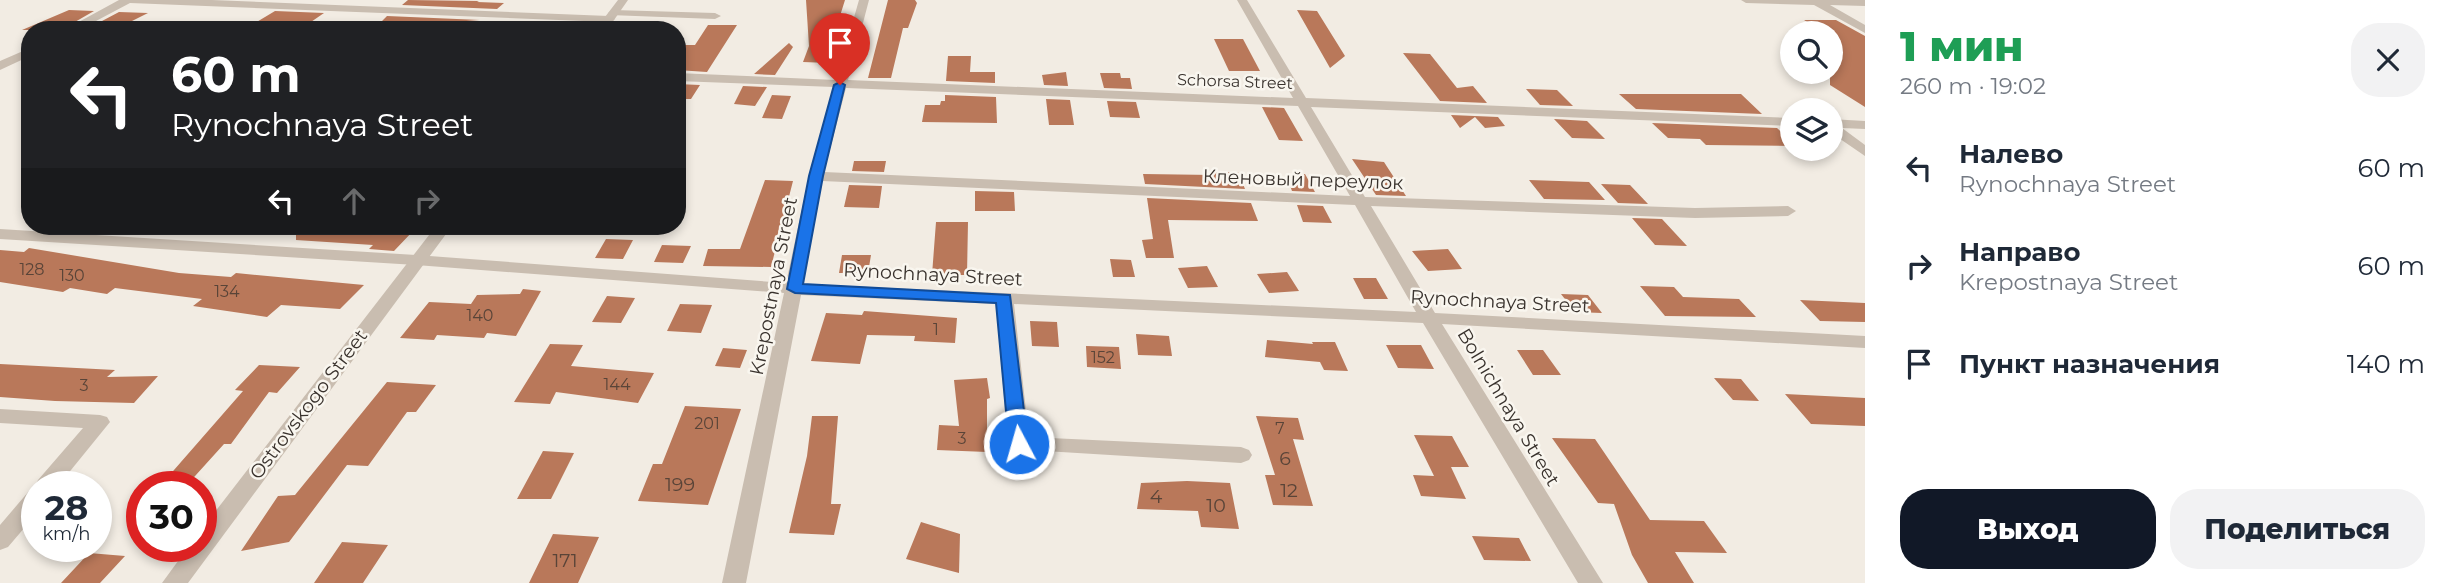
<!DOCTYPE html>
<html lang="ru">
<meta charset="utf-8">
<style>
body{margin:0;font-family:Montserrat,sans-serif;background:#f2f2f3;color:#1f2937;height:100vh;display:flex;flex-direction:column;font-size:26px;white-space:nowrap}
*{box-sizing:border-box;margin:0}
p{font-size:23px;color:#747a83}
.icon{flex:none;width:38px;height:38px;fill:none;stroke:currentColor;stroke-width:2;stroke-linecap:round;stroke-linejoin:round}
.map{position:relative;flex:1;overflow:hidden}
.sheet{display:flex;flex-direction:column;background:#fff;width:595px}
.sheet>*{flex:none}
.banner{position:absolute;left:21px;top:21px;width:665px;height:214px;border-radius:28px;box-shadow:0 4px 10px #0003;background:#202124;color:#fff;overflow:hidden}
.buttons{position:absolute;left:1780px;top:21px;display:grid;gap:14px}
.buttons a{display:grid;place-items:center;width:63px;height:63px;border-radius:50%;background:#fff;box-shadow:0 4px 10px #0003;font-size:35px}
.speed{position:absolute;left:21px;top:471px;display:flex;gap:14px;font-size:35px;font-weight:700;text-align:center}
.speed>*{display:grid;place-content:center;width:91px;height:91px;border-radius:50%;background:#fff;box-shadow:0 4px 10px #0003;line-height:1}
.speed small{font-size:18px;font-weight:400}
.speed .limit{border:10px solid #d22;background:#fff;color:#111}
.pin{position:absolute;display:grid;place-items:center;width:60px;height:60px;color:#fff;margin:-72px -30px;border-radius:50% 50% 50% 0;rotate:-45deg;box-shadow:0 0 7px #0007}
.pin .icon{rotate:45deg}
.me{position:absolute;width:77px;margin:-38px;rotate:354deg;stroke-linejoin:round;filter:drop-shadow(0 0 5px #0008)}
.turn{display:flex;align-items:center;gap:24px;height:147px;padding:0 35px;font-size:32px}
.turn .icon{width:91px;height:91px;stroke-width:2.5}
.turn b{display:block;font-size:49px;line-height:60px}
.lanes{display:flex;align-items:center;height:66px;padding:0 35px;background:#0003;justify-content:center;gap:35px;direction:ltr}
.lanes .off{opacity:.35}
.round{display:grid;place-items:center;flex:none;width:74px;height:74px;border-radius:28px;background:#f2f2f3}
.overview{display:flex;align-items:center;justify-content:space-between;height:119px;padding:0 35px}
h1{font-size:42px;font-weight:800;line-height:52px;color:#1e9e55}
.button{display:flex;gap:14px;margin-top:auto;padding:14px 35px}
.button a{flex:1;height:80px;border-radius:28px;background:#111827;color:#fff;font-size:28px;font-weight:800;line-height:80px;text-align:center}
.button a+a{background:#f2f2f3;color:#1f2937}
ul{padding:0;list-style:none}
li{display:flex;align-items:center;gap:21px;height:98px;padding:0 35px}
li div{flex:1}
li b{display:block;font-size:26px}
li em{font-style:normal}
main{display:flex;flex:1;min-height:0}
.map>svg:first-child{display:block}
.building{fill:#b9785a}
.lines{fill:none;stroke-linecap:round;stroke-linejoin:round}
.minor{fill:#c9bdb0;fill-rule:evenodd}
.tertiary{fill:#c9bdb0;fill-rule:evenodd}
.route{fill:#1a73e8;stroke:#114b97;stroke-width:2}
.labels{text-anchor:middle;stroke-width:5;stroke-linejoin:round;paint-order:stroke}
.far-street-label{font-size:16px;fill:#39322d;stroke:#f9f6ef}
.number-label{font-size:16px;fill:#594438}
.street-label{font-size:19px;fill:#39322d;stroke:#f9f6ef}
.near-number-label{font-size:19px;fill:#594438}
</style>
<main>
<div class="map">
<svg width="1865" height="583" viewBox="0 0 1865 583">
<rect width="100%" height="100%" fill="#f2ece3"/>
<path class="building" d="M408,0L479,1L477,2L504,3L497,9L402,5Z
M806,0H845L834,35L839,36L829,63L803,62L809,46Z
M888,0H915L917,3L908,28H903L891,78H868Z
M69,10L94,11L61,30H22Z
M1297,10L1317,11L1345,56L1330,68Z
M275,11L324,13L308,24L255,23Z
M119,12L148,13L114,30H85Z
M387,16L480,20L411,25L406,30H373Z
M1804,20H1836L1865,36V107L1830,85V33H1825Z
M708,25H737L707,72L677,70V45H695Z
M1214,39H1243L1260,71H1229Z
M789,43L793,47L775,75L754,74Z
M1403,53L1430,54L1457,88L1473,86L1487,103L1440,101Z
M948,56H971L970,72H995V83L946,81Z
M1066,72L1068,86L1044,85L1042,75Z
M1100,73H1120L1121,78H1130L1132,89L1104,88Z
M677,84L700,85L691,99H677Z
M743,86L767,87L755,106L734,104Z
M1526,89L1557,90L1573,106L1540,105Z
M1619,94H1741L1762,114L1636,109Z
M772,95L791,96L782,119L762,118Z
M945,95L996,97L997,123L922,122L925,105H940L941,101H945Z
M1046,99L1070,100L1074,125H1049Z
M1107,101L1136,102L1140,118L1110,117Z
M1262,107L1284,108L1303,141L1279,140Z
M1451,115L1498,117L1505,126L1485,128L1475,117L1460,128Z
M1554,119L1587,121L1605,139L1572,138Z
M1652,123L1777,128L1792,142V146L1706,145L1700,139L1668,138Z
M1352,159L1384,162L1406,196L1376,195Z
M854,161H886L884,172L852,171Z
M1212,172H1238L1245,189L1145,184L1143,174L1213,175Z
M1305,174L1315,192L1292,191L1286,175Z
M765,180L793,181L771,267L703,266L708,249H740Z
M1529,180L1589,182L1605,200L1544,199Z
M1601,184L1630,185L1648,204L1618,203Z
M849,185L882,186L879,208L844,207Z
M975,191L1014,192L1015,211H975Z
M1147,198L1251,203L1258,221L1168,220L1174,258H1146L1142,240L1153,239Z
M1297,205L1323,206L1332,223L1303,222Z
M1632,218L1662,219L1687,246L1655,245Z
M936,222H968L967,275H932Z
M296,226H340L414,230L394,251L369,249L373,245L296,240Z
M606,239L633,240L623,259L595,258Z
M662,245L691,246L683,263L654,262Z
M29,248L179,273L231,277L236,273L364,285L340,309L281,305L267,317L193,306L202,299L115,288L107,294L70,288L63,292L0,282V250L24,252Z
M1448,249L1462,269L1428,271L1412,251Z
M842,255H871L868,273H839Z
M1110,259L1131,260L1135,277H1113Z
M1207,266L1218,287L1188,288L1178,268Z
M1287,272L1299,291L1269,293L1257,274Z
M1353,278H1376L1388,299H1364Z
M1640,286L1674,287L1683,297L1739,299L1756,317L1665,316Z
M523,289L541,291L516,336L487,333L484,338L437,335L434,340L400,338L429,302L471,304L477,295L520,294Z
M1561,294L1588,295L1602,313L1575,312Z
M607,296L635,298L621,323L592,322Z
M1800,300L1865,303V322L1820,321Z
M680,304L712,305L701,333L667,331Z
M864,311L957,318L955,343L914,341L915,336L867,335L860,364L811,361L826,313L862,315Z
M1030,321L1057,322L1059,347L1032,346Z
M1136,334L1169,336L1172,356L1138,355Z
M1267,340L1313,344L1312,342H1335L1348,371L1324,370L1320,362L1265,357Z
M550,344L583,345L571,366L654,373L638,403L556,392L550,404L514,402Z
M1386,345H1421L1434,369L1398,368Z
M1086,346L1119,347L1121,369L1087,367Z
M723,348L747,350L740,368L715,366Z
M1517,350H1543L1561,375H1533Z
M0,364L115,370L107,377L158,376L134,403L55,401L0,397Z
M259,365L300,367L277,393L269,392L231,444H224L186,486H160L243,391L235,390Z
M987,378L990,398L987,399V452L937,450L939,425L959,426L954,380Z
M1714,378L1741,379L1759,401L1733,400Z
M387,382L436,385L416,412H407L368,466L347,465L289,542L241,551L278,496L295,495Z
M1785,394L1865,398V426L1811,424Z
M685,406L741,409L708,505L638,501L653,464H662Z
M812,416H838L831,504H841L834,535L789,533L807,456Z
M1256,416L1298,418L1304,440L1293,439L1313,506L1273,505L1265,475H1275Z
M1414,435L1452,436L1469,467H1451L1466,499L1421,496L1413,475L1434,476Z
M1552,438L1595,439L1650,520L1704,521L1727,553L1675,552L1694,583H1648L1632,555L1614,504L1598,503Z
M543,451L574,453L551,499H517Z
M1187,481L1230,483L1239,529L1201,527L1198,511L1137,509L1141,483Z
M921,522L960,534L959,573L906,559Z
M553,534L599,537L578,583H529Z
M1472,536L1519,538L1531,561L1484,560Z
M342,542L388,545L363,583H314Z
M89,553L125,556L100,583H61Z"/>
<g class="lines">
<path class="minor" d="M119,0H212L609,16L615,19L609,22L130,3L79,30H64Z
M859,0H869L848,80L1293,98L1237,0H1247L1306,98L1792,118V126L1311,107L1365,197L1695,208L1788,206L1796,211L1788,216L1695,218L1371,206L1435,313L1865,336V348L1442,324L1603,583H1578L1423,323L1014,304L1029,437L1241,447L1249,450L1252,455L1249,460L1241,463L1012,449L1008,444L996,304L801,295L746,583H722L784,293L416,265L0,239V229L416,255L786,283L809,176L834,87L677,81V73L836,80ZM846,88L1298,106L1350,196L824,172ZM822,181L1355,205L1416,312L803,284Z
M1741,0H1865V6L1830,5L1865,25V33L1814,5L1746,3Z
M613,10L715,13L721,16L715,19L609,15L608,13Z
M30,48V56L0,70V61Z
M1830,119L1865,121V129L1842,128L1865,145V156L1830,132Z
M0,409L100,415L107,417L110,422L58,486H37V513L8,547L0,550V525L29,491L37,489L35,486L38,480L83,428L0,423Z"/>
<path class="tertiary" d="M618,0H628L607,30H595Z
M436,226H452L188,583H162L189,546H201V530Z"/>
</g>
<path class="route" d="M840,82L845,85L823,176L803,284L1010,295L1028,444L1026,449H1012L1009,444L996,303L795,293L787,289L809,176L834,85Z"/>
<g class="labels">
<g class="far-street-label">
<text transform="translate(1235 81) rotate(2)" y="6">Schorsa Street</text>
</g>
<g class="number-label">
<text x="32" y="275">128</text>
<text x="72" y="281">130</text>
<text x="227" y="297">134</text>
<text x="480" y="321">140</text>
<text x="936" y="335">1</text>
<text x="1103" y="363">152</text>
<text x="617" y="390">144</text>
<text x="84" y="391">3</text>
<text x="707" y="429">201</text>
<text x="1280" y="434">7</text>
<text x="962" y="444">3</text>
</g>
<g class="street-label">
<text transform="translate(1303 179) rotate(2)" y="7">Кленовый переулок</text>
<text transform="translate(933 274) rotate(3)" y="7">Rynochnaya Street</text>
<text transform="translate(773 286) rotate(-79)" y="7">Krepostnaya Street</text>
<text transform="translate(1500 301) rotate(3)" y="7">Rynochnaya Street</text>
<text transform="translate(308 404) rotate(-53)" y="7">Ostrovskogo Street</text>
<text transform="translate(1509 407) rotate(59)" y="7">Bolnichnaya Street</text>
</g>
<g class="near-number-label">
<text x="1285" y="465">6</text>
<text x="680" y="491">199</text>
<text x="1289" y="497">12</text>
<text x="1156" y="503">4</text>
<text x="1216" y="512">10</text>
<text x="565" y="567">171</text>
</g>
</g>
</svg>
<div class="buttons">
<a><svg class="icon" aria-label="search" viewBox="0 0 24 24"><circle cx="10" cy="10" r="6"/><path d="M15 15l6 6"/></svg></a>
<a><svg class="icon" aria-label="layers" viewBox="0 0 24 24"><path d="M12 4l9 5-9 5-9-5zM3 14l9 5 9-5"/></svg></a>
</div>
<div class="speed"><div>28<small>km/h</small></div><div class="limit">30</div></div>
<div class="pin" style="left:840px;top:85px;background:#d93025"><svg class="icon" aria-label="arrive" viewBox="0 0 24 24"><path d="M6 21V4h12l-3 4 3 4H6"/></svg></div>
<svg class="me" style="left:1019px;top:444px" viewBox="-20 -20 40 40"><circle r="17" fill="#1a73e8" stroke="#fff" stroke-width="3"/><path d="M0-11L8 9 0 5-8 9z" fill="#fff"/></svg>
<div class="banner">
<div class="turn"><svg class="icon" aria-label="left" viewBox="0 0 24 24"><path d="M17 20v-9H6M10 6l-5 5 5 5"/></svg><div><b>60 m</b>Rynochnaya Street</div></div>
<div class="lanes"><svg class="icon" aria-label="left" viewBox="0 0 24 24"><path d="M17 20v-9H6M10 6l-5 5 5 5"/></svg><svg class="icon off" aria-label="ahead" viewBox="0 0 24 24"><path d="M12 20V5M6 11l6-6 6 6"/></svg><svg class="icon off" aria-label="right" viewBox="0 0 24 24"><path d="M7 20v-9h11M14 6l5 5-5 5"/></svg></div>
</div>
</div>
<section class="sheet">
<div class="overview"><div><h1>1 мин</h1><p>260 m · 19:02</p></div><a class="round"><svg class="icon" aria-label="close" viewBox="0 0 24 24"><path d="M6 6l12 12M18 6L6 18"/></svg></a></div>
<ul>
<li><svg class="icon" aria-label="left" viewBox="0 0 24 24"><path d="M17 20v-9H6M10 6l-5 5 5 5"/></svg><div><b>Налево</b><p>Rynochnaya Street</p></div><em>60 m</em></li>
<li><svg class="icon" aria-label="right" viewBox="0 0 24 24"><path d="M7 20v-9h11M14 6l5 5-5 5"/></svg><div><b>Направо</b><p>Krepostnaya Street</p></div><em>60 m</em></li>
<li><svg class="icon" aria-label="arrive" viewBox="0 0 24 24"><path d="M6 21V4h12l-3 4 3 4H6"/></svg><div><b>Пункт назначения</b></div><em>140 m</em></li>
</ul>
<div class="button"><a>Выход</a><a>Поделиться</a></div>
</section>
</main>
